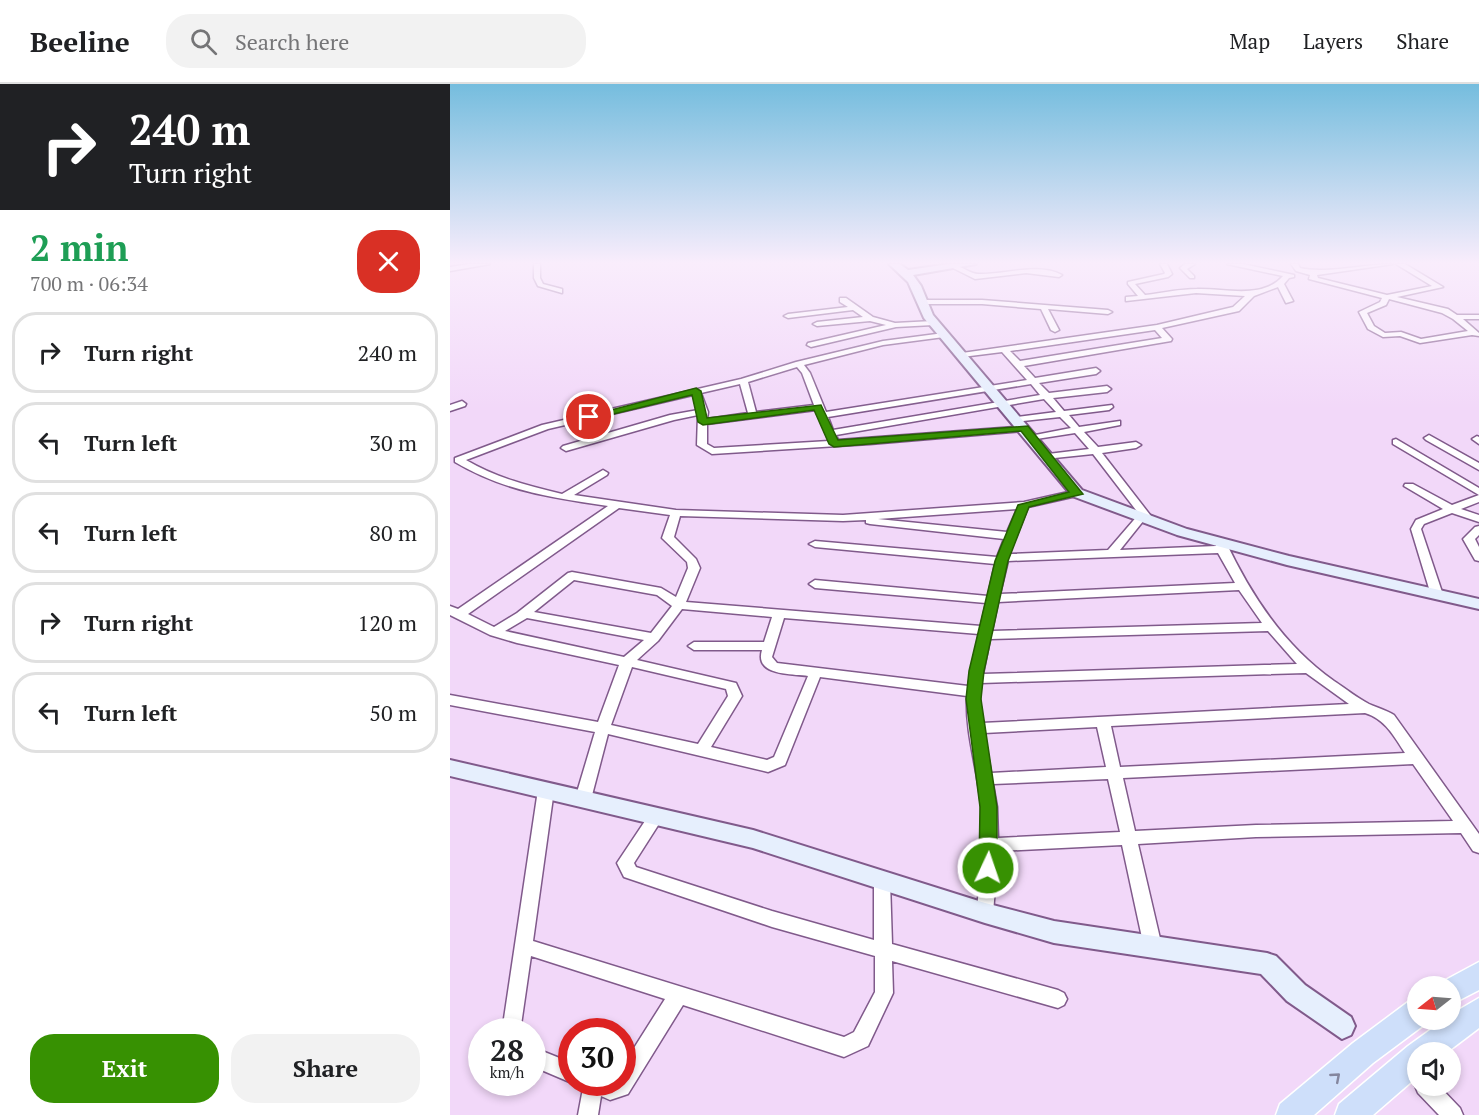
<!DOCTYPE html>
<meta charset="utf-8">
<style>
body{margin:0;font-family:"PT Serif",serif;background:#f2f2f2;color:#202124;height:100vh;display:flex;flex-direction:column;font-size:22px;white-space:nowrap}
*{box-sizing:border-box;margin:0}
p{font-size:20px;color:#757577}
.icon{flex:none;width:33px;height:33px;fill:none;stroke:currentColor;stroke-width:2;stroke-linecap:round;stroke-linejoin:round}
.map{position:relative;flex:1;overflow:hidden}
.details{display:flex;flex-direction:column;background:#fff;width:450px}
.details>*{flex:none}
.guide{background:#202124;color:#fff;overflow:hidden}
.needle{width:39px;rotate:253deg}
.tools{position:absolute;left:957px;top:892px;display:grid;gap:12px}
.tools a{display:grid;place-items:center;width:54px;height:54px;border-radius:50%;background:#fff;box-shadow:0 3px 9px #0003;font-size:30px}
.speed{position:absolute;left:18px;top:934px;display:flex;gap:12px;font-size:30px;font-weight:700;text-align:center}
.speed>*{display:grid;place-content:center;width:78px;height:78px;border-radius:50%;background:#fff;box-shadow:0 3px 9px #0003;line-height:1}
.speed small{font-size:15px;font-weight:400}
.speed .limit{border:9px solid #d22;background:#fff;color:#111}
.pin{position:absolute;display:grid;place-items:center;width:51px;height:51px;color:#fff;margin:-26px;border:3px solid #fff;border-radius:50%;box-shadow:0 2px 6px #0007}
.me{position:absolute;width:66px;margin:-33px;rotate:3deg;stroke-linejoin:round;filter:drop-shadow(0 0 4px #0008)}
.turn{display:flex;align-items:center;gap:21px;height:126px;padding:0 30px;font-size:27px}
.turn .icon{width:78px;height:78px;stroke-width:2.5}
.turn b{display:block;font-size:42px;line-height:51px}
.round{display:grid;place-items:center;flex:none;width:63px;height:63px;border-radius:24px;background:#f2f2f2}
.overview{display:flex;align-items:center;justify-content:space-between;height:102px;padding:0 30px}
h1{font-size:36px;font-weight:700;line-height:45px;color:#1e9e55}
.action{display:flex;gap:12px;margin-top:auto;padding:12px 30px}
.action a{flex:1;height:69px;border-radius:24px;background:#379102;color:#fff;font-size:24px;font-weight:700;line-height:69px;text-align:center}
.action a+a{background:#f2f2f2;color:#202124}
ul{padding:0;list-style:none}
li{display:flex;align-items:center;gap:18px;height:81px;margin:0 12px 9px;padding:0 18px;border:3px solid #e0e0e0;border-radius:24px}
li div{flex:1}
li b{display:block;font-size:22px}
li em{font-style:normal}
header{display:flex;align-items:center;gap:36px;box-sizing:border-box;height:84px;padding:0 30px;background:#fff;border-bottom:2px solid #e0e0e0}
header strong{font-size:28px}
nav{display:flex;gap:33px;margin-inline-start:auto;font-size:21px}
.search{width:420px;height:54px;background:#f2f2f2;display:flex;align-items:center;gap:15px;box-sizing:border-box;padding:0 21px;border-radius:24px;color:#757577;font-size:22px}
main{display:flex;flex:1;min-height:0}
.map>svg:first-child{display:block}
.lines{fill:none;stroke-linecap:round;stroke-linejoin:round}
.street-casing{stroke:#805a8b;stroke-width:3}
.secondary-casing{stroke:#805a8b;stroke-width:4}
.primary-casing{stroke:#fff;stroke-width:3}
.street{fill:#fff;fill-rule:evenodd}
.secondary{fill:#e6effd;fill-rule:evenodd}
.primary{fill:#cedffa;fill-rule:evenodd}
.oneway{stroke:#84869e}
.route{fill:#379102;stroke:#245e01;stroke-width:1.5}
</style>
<header>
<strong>Beeline</strong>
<div class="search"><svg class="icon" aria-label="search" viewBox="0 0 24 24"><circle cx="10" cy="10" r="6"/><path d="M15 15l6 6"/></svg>Search here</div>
<nav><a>Map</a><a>Layers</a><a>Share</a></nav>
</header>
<main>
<section class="details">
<div class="guide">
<div class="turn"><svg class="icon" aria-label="right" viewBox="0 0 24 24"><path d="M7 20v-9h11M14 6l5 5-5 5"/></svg><div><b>240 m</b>Turn right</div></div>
</div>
<div class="overview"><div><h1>2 min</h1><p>700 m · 06:34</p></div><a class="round" style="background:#d93025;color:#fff"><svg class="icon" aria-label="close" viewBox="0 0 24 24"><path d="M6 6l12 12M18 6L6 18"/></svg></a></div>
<ul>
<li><svg class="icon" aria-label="right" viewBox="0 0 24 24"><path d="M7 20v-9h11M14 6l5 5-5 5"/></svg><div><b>Turn right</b></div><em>240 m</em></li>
<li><svg class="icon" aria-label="left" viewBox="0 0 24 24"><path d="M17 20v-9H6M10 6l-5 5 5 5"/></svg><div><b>Turn left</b></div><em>30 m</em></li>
<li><svg class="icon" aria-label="left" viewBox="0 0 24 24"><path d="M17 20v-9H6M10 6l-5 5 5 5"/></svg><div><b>Turn left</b></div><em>80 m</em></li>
<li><svg class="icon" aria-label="right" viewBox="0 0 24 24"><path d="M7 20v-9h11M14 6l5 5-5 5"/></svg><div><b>Turn right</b></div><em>120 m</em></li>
<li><svg class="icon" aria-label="left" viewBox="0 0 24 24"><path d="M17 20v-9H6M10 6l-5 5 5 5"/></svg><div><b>Turn left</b></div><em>50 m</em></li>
</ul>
<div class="action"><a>Exit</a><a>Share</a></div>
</section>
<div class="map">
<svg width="1029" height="1031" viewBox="0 0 1029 1031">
<rect width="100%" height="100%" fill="#f2d8f9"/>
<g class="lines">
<g class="street-casing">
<path id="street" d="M19,180H40L0,187V183Z
M84,180H90V194L93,200L112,205V209L88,202L84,194Z
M710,180H717L722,190L718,193L685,200L695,211C712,209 730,205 747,205C775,204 812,216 833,192L777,180H793L844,191V193L839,194L834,200L843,217L836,219L828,203L804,212L789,227L712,244L722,255L721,257L574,282L585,294L646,284L650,287L646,290L589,299L599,309L657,302L661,305L657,308L603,314L614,327L662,321L663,323L659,326L619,331L629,343L670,337V341L634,348L648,363L686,358L691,361L686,364L652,369L704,436L699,439L694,436L670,466L766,462L767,456H775C800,510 834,562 884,597C895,604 907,614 919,620C928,624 936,626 944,631L1029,750V769L1023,767L1011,749L806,753L688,760L712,863L709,869L703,871L697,869L694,863L672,761L548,767L543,829L541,834L535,837L529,834L527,829C529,794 535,758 531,722C528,686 515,649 517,612L370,593L335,681L318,688L158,650L141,715L138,719L133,721L128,719L125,715L145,648L0,621V611L148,638L169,581L67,559L40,551L0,531V522L8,525L158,422C102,414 54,407 5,378V374L92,341L291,295L346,278L433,257L494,249L498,251L494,253L433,261L354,281L360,289L376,328L577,296L552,268L512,273L508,271L512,269L707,241L783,223L795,212L746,209L676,217V213L688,212L678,200V198L714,190L715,189ZM705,246L712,254L570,277L560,267ZM347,283L352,289L364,321L306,328L298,298ZM290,300L298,329L257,335L258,328L251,309ZM581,300L590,311L383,346L378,333ZM243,311L248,326L220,331L113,362L111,364L116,367L224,336L248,331L247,361L262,370L420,360L574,347L579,344L577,342L388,356L386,351L594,315L606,328L567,333L564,334V338L610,333L621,344L580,352V356L625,349L639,365L598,370L595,371V375L643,370L689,430L658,466L559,470L578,423L631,411L632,409L631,407L627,406L574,418L393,431L226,426L124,411L157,391L158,389L153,386L112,410C78,402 47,394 16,376L98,345ZM366,326L379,357L264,364L257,360V340ZM169,424L220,431L212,454L237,478L238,484L226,513L211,504L122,488L118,489L67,529L44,543L18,530ZM567,425L557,448L428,435ZM230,432L393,437L416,436V439L420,440L554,455L547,473L365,457L359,460L365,463L545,480L538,512L365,496L359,500L365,504L536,519L531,542L236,518L250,484L246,475L224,453ZM768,469L785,499L550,510L558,477ZM124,496L207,511L222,522L201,549L84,528ZM789,506L812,539L542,547L548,518ZM232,525L322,533L314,558H244L238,562L244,566H312C304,592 342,590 358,592L324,673L317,676L261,663L292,612L286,599L187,576L208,557ZM77,534L194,556L174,573L55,547ZM334,534L529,550L518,602L327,579L322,573ZM818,547L847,580L533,590L540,555ZM182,583L276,605L278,612L248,660L161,641ZM856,589L899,620L532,639L530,615L531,599ZM915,629C935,635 944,652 955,669L670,683L661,642ZM647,643L656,683L541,689L534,649ZM963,680L1003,737L806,741L685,747L673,694ZM658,695L670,748L548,754L547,723L543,700Z
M735,180H745L737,185L744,192V194H740L730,184Z
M841,180H848L850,184C878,190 914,180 943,180L867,191L868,194L937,211L982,202L946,180H955L993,203L947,213L998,225L1007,231H1029V235H1013L1029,249V252L1022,251L970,259L950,252L933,253L918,245L909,228L930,218L932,214L859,195L860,191L846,187ZM939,215L992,229L1003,235L1018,247L971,255L951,248L935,249L924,242L917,229L936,221Z
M503,182C512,181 519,190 529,190C554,191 589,178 612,191L609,193L576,189L525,195L503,184Z
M390,214H396L423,233L445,239L483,237L487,239L483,241L446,243L361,263L357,261L358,259L436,241L420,237L367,242L363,240L367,238L413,233L403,226L338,234L334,232L338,230L398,223L390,218Z
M469,216H532L658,226L662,228L658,230L598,225L609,246L605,248L601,246L591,225L532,220H472L468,218Z
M12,317L16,320L15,322L0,327V321Z
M979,351L1029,379V386L976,356L974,354Z
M1027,352L1029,353V360L1022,355Z
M946,355L1029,404V418L1011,425L1029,431V438L1002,429L974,440L971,445L993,511L991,514H983L981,511L961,445L966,436L993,425L954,402L955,400H963L1002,421L1029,411L943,360V356Z
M1029,442V451L1025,455L1029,463V477L1025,476L1013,455L1025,443Z
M96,700L101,702L104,706L83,857L394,953L404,948L425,908V872L322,843L174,793L167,779L201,728L206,726L211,728L214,732L184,779L186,783L322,827L424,856V797L426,792L432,790L438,792L440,797L442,860L608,906L614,909L617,915L614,921L608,924L442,877L443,909L418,962L394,973L233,921L178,1010L160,1016L151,1012L148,1031H128L134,999H172V983L215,915L81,872L70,948H52L88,706L91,702Z
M82,963L122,979V999L82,982Z
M968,996V1002H989L1010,1024L1013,1031H989L968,1009L965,1002Z"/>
</g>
<g class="secondary-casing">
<path id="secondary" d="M439,180H450L458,186L499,180H526L463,191L471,202L483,231L632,406L737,445L839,472L1029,515V525L837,481L727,451L622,412L474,234L458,198Z
M0,676L303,746L535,819L604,837L817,869L826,872L855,901L901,933L905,942L901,951L892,955L837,917L811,890L604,859L535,839L303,764L0,692Z"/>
</g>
<g class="primary-casing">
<path id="primary" d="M1029,878V906L1000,921V903H989L990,899Z
M1029,914V944L996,969H968V992L923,1031H885L889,1020L958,962L994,936H1000V931Z
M968,915V936L978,938L923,979L864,1031H826L830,1020L903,959L958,918Z"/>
</g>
<use href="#street" class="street"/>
<use href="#secondary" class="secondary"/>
<use href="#primary" class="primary"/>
</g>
<defs><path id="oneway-chevron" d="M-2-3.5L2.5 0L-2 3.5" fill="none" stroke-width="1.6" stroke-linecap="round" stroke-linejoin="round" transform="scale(1.5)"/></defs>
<use class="oneway" href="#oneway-chevron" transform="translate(886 993) rotate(-41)"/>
<linearGradient id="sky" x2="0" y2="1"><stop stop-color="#75bdde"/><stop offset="0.55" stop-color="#f9edfc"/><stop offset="1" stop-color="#f9edfc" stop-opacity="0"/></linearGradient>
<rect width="1029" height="325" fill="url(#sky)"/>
<path class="route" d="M246,304L251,307L257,334L371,321L388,356L578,342L633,410L579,423L558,477L534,587L531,615L547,723V784L545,790L538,792L532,790L529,784L530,723L516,615L519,587L545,477L568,421L619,408L571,347L384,363L379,360L364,326L253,341L248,338L242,311L139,336L134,333Z"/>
</svg>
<div class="tools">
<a><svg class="needle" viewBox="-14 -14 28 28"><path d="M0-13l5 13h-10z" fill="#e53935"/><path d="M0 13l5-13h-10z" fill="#757577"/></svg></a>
<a><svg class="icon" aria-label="sound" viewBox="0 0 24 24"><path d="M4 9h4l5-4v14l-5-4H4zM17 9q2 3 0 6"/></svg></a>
</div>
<div class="speed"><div>28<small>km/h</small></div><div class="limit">30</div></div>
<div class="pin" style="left:139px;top:333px;background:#d93025"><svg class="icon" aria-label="arrive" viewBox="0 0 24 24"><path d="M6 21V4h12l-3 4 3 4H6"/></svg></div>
<svg class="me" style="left:538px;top:784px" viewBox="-20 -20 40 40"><circle r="17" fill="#379102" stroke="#fff" stroke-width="3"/><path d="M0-11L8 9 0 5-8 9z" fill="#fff"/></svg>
</div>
</main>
